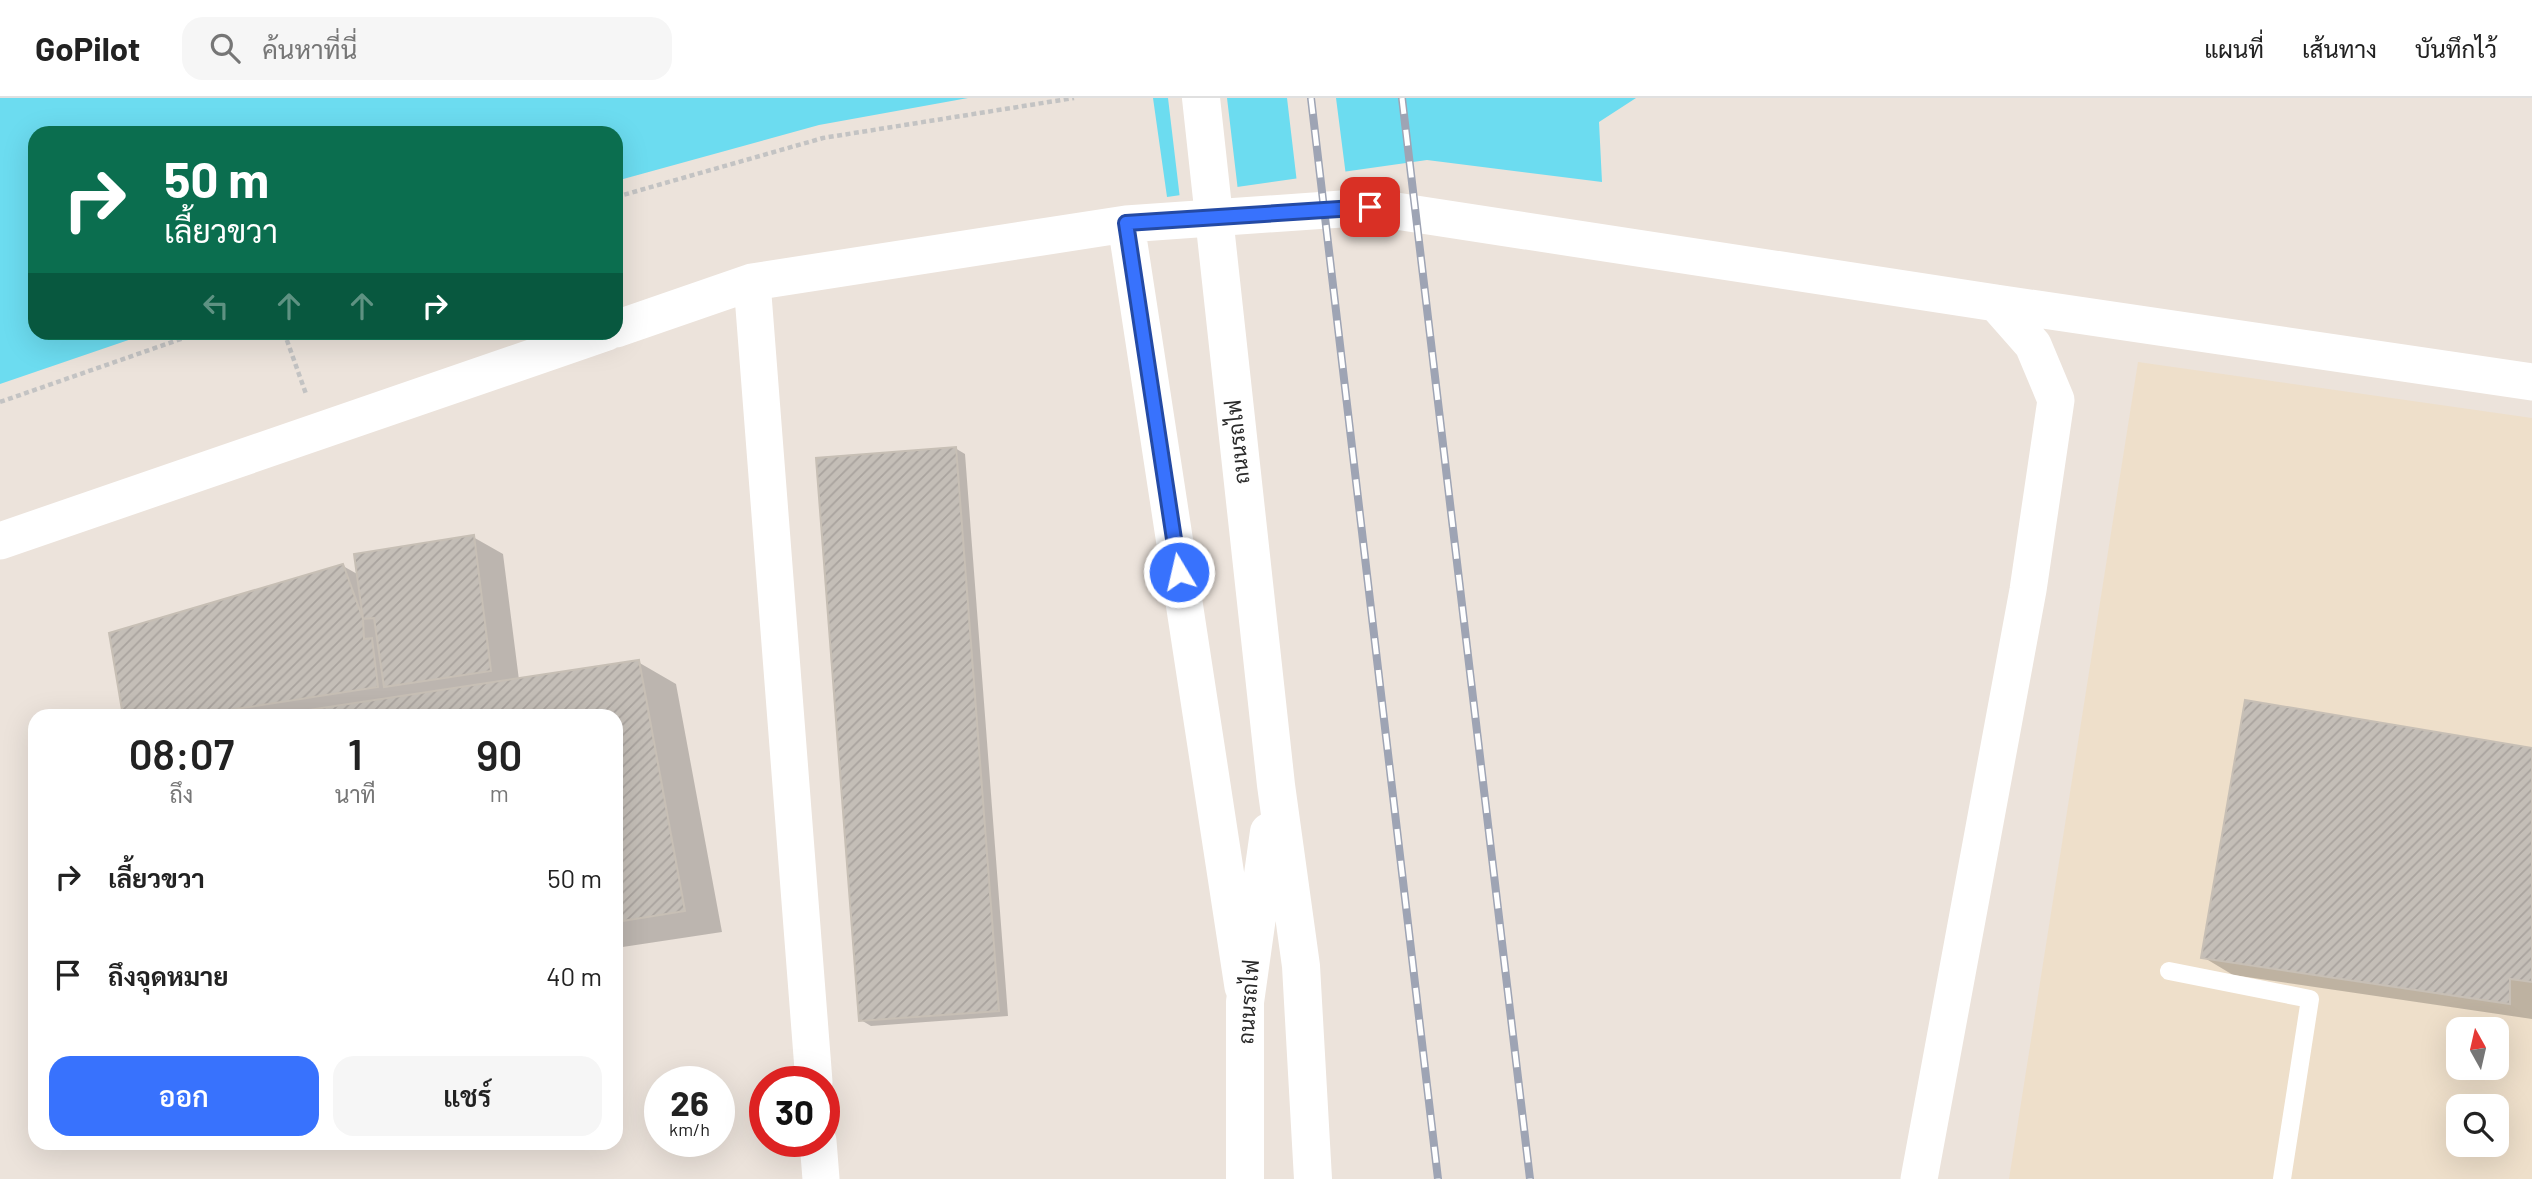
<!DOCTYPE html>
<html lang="th">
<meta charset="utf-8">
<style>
body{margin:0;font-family:Barlow,Sarabun,sans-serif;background:#f6f6f6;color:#222;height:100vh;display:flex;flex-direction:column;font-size:26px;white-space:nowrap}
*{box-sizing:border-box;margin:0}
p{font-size:23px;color:#767676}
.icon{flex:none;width:38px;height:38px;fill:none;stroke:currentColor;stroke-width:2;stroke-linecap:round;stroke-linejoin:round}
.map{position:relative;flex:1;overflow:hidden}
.side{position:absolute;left:28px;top:611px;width:595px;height:441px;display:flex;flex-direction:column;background:#fff;border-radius:21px;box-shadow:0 7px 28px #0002}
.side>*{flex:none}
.hud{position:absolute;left:28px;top:28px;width:595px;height:214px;border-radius:21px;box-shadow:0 7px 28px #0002;background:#0b6e4f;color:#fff;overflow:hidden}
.needle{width:46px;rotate:352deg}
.fabs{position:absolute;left:2446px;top:919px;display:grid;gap:14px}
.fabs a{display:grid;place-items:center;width:63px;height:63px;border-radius:14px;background:#fff;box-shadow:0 7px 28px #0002;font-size:35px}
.speed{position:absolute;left:644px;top:968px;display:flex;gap:14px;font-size:35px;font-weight:700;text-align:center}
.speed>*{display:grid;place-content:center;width:91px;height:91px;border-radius:50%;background:#fff;box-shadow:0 7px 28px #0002;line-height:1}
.speed small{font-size:18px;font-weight:400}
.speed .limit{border:10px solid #d22;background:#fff;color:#111}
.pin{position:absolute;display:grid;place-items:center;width:60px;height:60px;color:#fff;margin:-30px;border-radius:14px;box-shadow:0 4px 10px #0006}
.me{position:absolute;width:77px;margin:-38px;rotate:351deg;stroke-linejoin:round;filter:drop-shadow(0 0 5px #0008)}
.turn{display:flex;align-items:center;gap:24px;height:147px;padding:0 21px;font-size:32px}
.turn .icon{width:91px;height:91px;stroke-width:2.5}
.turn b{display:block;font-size:49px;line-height:60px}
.lanes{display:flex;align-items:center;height:66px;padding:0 21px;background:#0003;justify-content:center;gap:35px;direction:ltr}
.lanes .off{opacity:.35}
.eta{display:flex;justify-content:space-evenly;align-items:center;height:119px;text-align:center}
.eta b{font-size:42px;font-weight:600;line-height:49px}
.action{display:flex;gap:14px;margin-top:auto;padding:14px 21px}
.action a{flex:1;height:80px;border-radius:21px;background:#3872fd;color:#fff;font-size:28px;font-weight:600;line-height:80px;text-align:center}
.action a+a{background:#f6f6f6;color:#222}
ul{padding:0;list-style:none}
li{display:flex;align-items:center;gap:21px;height:98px;padding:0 21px}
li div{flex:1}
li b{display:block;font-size:26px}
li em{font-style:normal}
header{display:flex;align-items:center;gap:42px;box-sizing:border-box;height:98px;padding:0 35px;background:#fff;border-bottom:2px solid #e0e0e0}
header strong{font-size:33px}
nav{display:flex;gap:38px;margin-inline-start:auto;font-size:24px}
.search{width:490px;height:63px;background:#f6f6f6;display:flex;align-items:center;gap:18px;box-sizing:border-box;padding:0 24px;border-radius:21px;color:#767676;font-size:26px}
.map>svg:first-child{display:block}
.education{fill:#eedfca;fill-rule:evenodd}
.water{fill:#6cdcf0}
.pier{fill:#ece3db}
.shadow{fill:#0003}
.building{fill:url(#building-hatch);stroke:#c7bfb5;stroke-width:2}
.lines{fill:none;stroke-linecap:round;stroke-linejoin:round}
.path{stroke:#c3c3c3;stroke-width:4.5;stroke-dasharray:5 3.5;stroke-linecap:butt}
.lane{stroke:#fff;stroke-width:18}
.street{stroke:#fff;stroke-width:37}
.secondary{stroke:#fff;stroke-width:38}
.rail-casing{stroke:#9ea4b4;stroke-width:8}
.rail{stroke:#fff;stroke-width:5;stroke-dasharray:16;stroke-linecap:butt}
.route-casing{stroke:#244aa4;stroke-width:18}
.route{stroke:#3872fd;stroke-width:12}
.labels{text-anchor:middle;stroke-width:5;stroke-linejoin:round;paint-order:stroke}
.street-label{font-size:21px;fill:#2a2a2a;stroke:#fff}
</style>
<header>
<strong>GoPilot</strong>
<div class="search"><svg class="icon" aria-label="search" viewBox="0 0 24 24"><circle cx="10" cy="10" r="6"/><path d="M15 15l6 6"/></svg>ค้นหาที่นี่</div>
<nav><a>แผนที่</a><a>เส้นทาง</a><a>บันทึกไว้</a></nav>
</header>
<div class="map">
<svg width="2532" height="1081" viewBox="0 0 2532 1081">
<defs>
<pattern id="building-hatch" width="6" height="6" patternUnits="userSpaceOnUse" patternTransform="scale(1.75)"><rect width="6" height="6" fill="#c4beb7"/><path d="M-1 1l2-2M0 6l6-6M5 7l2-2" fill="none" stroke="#a9a39e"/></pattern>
</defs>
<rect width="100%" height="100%" fill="#ece3db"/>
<path class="education" d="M2138,264L2532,320V1081H2009ZM2459,931H2497V970H2459ZM2459,1008H2497V1046H2459Z"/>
<path class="water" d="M0,0H968L819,27L616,83V35H35V234L149,235L0,286Z
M1153,0H1636L1599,24L1602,84L1427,62L1167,99Z"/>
<path class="pier" d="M1168,0H1227L1238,93L1180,101Z
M1287,0H1336L1346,78L1297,85Z"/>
<path class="shadow" d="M955,350L965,356L1008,918L871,928L861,922Z
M473,439L503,456L519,582L638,564L676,586L722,834L616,850V618H125L343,468L359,477Z
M2532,652V921L2233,877L2203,859Z"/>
<path class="building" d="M956,349L999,913L859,923L816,360Z
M474,437L491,573L384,589L374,520L363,521L354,456Z
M343,466L363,521L364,541L372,540L378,589L191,618H123L109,535Z
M639,562L685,813L616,824V618H269Z
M2245,602L2532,650V884L2510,881V906L2201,860Z"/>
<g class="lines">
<path class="path" d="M616,99L823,40L1074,0
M284,234L306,296
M0,304L201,234"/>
<path class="lane" d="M2169,873L2310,901L2282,1081"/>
<path class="street" d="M1126,126L1243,889
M752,184L814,984
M1996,205L2532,284
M616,231L752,184L1126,126L1370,109L1996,205L2033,247L2056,302L2028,492L1919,1081
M0,443L607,234
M818,1043L821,1081"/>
<path class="secondary" d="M1201,0L1276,687L1301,868L1313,1081
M1245,1081V904L1269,734"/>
<g class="rail-casing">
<path id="rail" d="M1311,0L1438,1081
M1402,0L1530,1081"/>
</g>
<use href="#rail" class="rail"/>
</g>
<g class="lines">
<g class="route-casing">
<path id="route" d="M1179,474L1126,125L1370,109"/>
</g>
<use href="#route" class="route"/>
</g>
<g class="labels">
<g class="street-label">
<text transform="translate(1238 344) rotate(-96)" y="7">ถนนรถไฟ</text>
<text transform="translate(1249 904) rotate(-86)" y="7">ถนนรถไฟ</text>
</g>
</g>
</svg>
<div class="fabs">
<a><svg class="needle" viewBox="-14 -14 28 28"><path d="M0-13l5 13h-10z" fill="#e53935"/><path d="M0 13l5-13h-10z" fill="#767676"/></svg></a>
<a><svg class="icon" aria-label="search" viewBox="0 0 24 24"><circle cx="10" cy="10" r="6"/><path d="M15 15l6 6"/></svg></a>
</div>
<div class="speed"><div>26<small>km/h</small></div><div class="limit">30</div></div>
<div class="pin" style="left:1370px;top:109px;background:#d93025"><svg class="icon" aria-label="arrive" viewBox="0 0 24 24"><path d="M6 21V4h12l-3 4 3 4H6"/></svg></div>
<svg class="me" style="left:1179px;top:474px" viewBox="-20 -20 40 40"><circle r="17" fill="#3872fd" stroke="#fff" stroke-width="3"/><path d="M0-11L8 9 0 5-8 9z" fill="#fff"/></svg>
<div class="hud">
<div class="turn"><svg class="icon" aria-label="right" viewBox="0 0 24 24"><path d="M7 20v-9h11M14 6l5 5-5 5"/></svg><div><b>50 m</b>เลี้ยวขวา</div></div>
<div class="lanes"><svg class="icon off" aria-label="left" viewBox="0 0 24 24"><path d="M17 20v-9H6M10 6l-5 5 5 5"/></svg><svg class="icon off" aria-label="ahead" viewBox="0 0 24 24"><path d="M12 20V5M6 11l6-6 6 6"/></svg><svg class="icon off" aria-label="ahead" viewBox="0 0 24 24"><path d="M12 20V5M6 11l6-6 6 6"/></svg><svg class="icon" aria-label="right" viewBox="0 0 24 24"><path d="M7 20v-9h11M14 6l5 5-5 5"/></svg></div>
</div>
<section class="side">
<div class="eta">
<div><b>08:07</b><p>ถึง</p></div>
<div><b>1</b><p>นาที</p></div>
<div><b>90</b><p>m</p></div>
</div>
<ul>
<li><svg class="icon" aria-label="right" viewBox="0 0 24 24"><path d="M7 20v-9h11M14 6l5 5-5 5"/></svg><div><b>เลี้ยวขวา</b></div><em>50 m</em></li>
<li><svg class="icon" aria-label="arrive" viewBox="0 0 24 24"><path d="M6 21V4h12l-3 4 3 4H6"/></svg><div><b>ถึงจุดหมาย</b></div><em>40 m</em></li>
</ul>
<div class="action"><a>ออก</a><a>แชร์</a></div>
</section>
</div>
